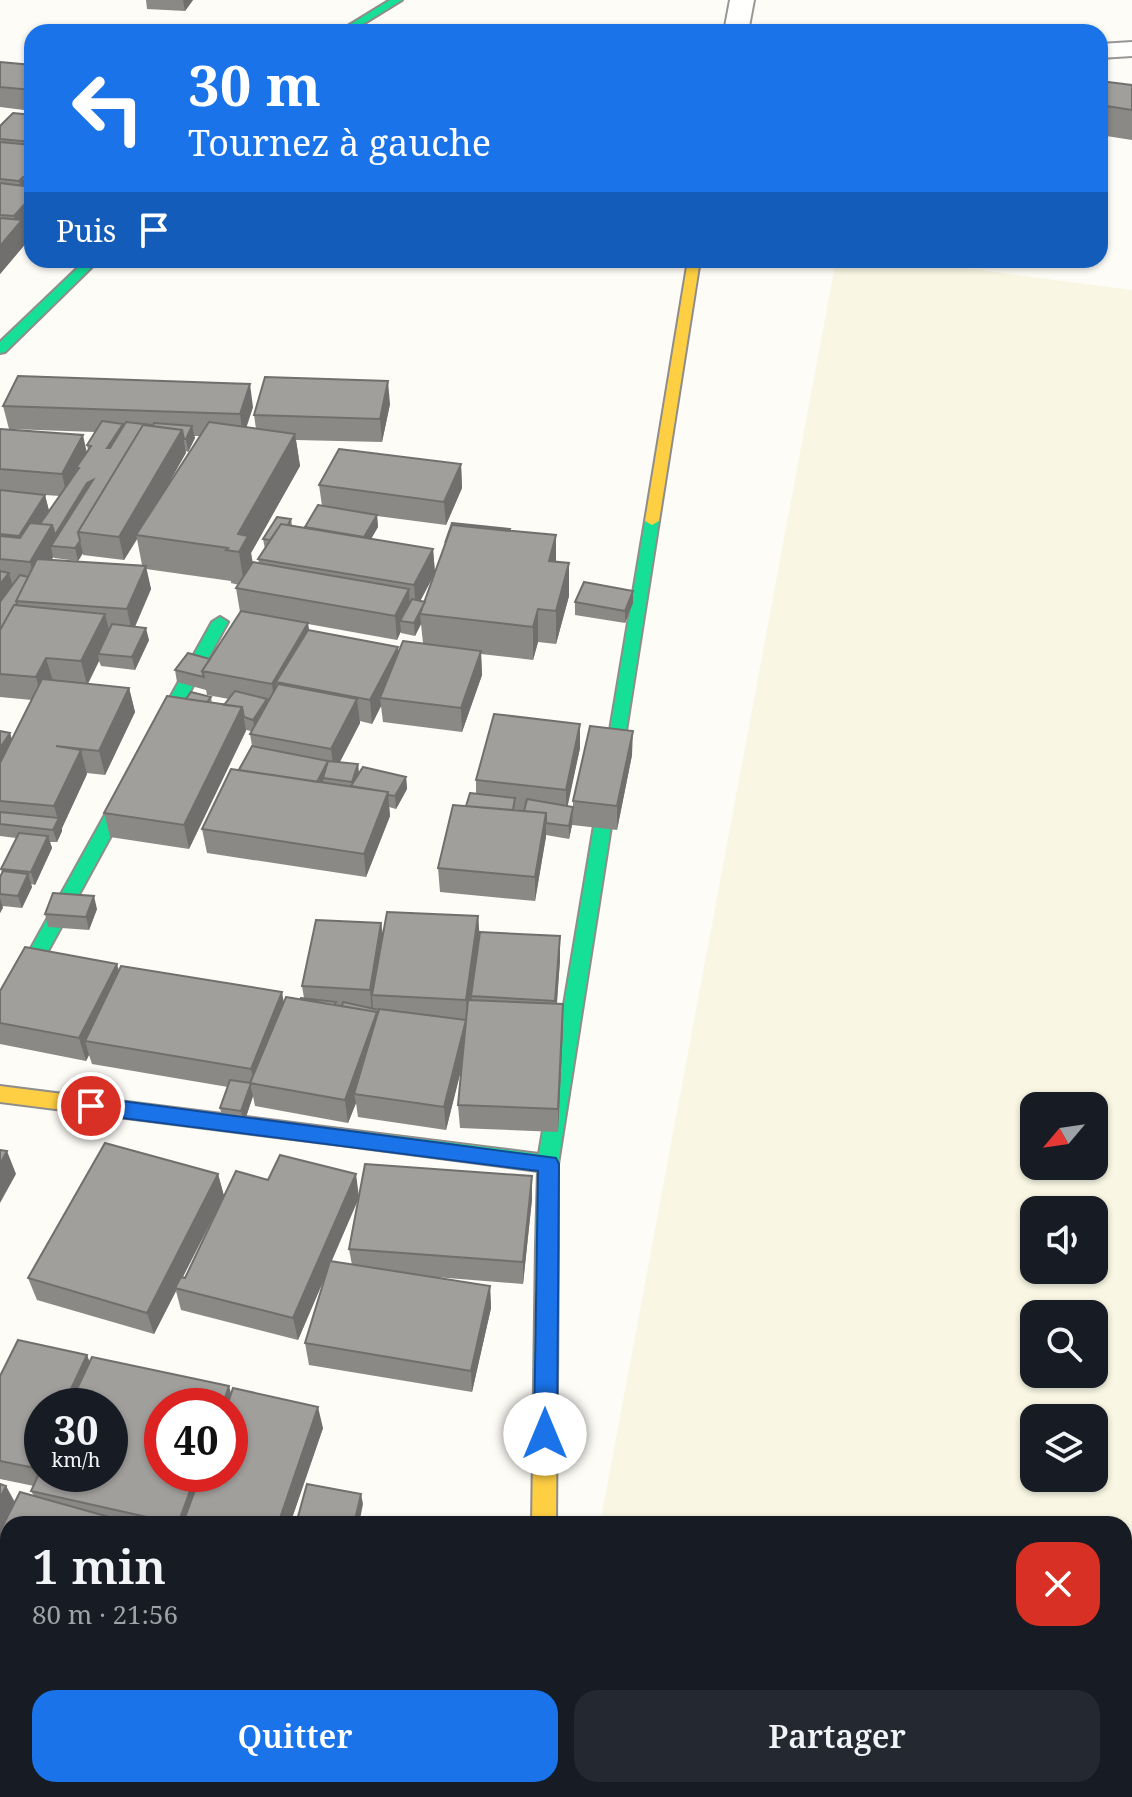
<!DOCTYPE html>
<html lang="fr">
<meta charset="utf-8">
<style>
body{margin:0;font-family:"Noto Serif",serif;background:#242831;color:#f1f3f6;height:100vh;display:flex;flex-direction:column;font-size:30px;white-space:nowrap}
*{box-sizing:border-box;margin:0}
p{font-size:26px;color:#9ea1a6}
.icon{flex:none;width:44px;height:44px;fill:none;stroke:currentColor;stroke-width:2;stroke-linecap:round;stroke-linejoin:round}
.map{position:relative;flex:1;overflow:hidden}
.side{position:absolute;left:0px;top:1516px;width:1132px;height:282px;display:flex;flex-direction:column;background:#171b24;border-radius:24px 24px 0 0;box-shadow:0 2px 6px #0004}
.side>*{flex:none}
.top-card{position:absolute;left:24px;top:24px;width:1084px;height:244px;border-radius:24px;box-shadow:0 2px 6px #0004;background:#1a73e8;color:#fff;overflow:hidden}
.needle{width:52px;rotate:241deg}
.controls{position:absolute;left:1020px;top:1092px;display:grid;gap:16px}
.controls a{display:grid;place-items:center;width:88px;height:88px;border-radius:16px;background:#171b24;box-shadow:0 2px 6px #0004;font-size:40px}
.speed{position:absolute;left:24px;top:1388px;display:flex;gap:16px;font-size:40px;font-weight:700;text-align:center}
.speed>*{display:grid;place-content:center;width:104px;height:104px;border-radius:50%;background:#171b24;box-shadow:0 2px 6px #0004;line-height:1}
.speed small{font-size:20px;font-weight:400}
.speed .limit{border:12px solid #d22;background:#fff;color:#111}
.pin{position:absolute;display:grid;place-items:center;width:68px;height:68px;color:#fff;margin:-34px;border:4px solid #fff;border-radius:50%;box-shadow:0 2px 8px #0007}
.me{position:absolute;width:88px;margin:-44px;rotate:0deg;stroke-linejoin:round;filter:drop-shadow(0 0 6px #0008)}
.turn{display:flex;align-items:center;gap:28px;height:168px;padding:0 32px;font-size:36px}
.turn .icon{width:104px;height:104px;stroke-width:2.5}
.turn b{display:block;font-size:56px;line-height:68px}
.then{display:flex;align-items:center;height:76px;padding:0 32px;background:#0003;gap:16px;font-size:30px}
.round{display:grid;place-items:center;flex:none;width:84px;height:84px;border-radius:24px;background:#242831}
.head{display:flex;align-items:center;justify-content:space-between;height:136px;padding:0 32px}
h1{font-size:48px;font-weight:600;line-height:60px}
.button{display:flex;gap:16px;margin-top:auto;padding:16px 32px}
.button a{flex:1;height:92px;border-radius:24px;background:#1a73e8;color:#fff;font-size:32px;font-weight:600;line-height:92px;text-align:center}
.button a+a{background:#242831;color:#f1f3f6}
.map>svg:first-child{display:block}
.farmland{fill:#f9f7e4;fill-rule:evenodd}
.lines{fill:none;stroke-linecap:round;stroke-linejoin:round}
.street-casing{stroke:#979795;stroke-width:4}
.fast-casing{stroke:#8e8d8b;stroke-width:4}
.slow-casing{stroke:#8e8d8b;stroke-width:4}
.street{fill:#fffffe;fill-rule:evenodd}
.fast{fill:#16e098;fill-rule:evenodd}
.slow{fill:#ffcf43;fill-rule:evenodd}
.wall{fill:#8a8986;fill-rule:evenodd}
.shaded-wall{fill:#716f6d}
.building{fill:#a19f9c;stroke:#716f6d;stroke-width:2}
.route{fill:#1a73e8;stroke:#114b97;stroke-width:2}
</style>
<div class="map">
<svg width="1132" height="1797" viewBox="0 0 1132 1797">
<rect width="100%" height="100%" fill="#fdfcf7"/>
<path class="farmland" d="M836,260H904L1132,290V1797H550L551,1790H1124V1524H600ZM1034,1106H1094V1166H1034ZM1034,1210H1094V1270H1034ZM1034,1314H1094V1374H1034ZM1034,1418H1094V1478H1034Z"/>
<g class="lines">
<g class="street-casing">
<path id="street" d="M730,0H754L748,32H724Z
M1132,42V56L1100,58V44Z
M0,1663L8,1665V1727L0,1725Z
M369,1790H459L462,1797H372Z
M509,1790H573V1797H509Z"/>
</g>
<g class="fast-casing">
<path id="fast" d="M390,0H402L350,32H338Z
M86,260H99L5,352L0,353V342Z
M652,517L659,521L558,1164V1246L554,1252L547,1255L540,1252L536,1246L538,1171L340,1145L333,1143L330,1137L333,1131L340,1129L539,1154L645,521Z
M220,617L228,622L7,1026L0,1028V1004L212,622Z"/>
</g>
<g class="slow-casing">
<path id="slow" d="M688,260H700L659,521L652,525L645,521Z
M0,1086L340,1129L347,1131L350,1137L347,1143L340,1145L0,1102Z
M547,1237L554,1240L558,1246L556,1524H532L536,1246L540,1240Z"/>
</g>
<use href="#street" class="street"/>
<use href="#fast" class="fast"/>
<use href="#slow" class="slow"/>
</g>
<path class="wall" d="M146,0H193L185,11L147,9Z
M0,62L32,65V111L0,107Z
M1100,81L1132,85V140L1100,135Z
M32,115V223L25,231L27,242L0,274V126Z
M390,404L382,442L296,440L300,466L251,553L253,563H259L258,559L265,549L263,539L291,519L292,525L305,528L322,506L319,485L461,464L462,488L446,525L377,516L378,527L371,539L433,549L435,573L420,601L425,602L510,531L556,562L569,596L556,644L538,642L533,660L481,654L482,675L462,732L383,722L381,706L372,724L360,721V723L340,762L358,764L359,774L406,777L407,789L396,809L389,807L390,816L366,877L207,853L202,829L252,746L250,734L251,731L246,730L189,849L110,837L104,813L186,699L211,697L212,703L224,705L229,699L207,695L206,690L177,682L175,670L210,659L240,612L236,588L239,585L231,583V581L146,569L151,589L135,627L149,640L135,670L101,666L99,661L88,684L129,688L135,712L105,775L87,773V774L62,828V831L57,842H50L52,848L35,885L31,884L32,887L22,908L3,906L0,913V877L2,873L1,869L16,838L0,836V731L10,733L12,740L32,700L0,697V429L86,452L88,450L87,445L95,432L9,429L3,406L253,407L246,427L256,429L254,415ZM194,436H200L164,492L186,451L188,452L195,438ZM45,495L60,496L49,512ZM137,539L142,565L52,560L53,557L54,558L78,561L83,553V555L124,560ZM308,624L397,640L401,631V633L415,636L421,624L423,643L398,653L309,630Z
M633,591V603L625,623L575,615V602Z
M580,724V748L567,806L573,807V801L632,755L617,830L572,825L569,839L546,835L535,901L440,892L438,868L466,806L476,793V780Z
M97,909L89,930L48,927L45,914Z
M478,916L479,935L560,936V960L557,1004L563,1028L558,1132L460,1128L458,1105L462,1065L446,1130L358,1117L356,1103L348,1123L255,1106L253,1096L244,1123L223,1120L220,1108L228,1087L92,1064L89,1055L86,1061L0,1044V991L119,970L284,1002L301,999L304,998L302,986L381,923L383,934Z
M218,1174L224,1196L183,1277L185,1278L268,1180L359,1196L532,1199L523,1284L435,1277L490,1286L491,1308L472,1392L309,1365L305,1343L326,1275L298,1340L181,1310L176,1291L154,1334L37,1300L28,1278ZM359,1198L349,1249L352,1265L331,1262Z
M87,1355L89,1361L231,1393L323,1428L290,1524H8V1640L0,1638V1484L6,1486L15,1502L34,1496L31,1491L34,1486L0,1479V1376Z"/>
<path class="shaded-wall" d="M183,0H193L185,11Z
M23,177L28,198L24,202L19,181Z
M32,196V223L25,231L27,242L0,274V246L16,227L14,216Z
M388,381L390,404L382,442L380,419Z
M250,384L253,407L243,438L240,414Z
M123,424L126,436L110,460L107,448Z
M192,426L195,438L188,452L186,439Z
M182,430L186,453L139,536L136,535L137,539L124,560L119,537Z
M295,434L300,466L251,553L253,569L244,585L239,552L238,534Z
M83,435L88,458L79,468H76L78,476L67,497L62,474Z
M461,464L462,488L446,525L444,502Z
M93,480L51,546L53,557L36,586L30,562L52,525L87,483Z
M45,495L51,518L25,560L19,536Z
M377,515L378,527L365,549L364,537Z
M556,535V568L549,561Z
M80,541L83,553L78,561L75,548Z
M433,549L435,573L416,609L414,585Z
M569,563V596L556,644V611Z
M146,566L151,589L132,633L127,609Z
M9,573L16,596L0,617V584Z
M409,589L410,613L400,621L401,631L397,640L395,616Z
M633,591V603L625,623V611Z
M426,602L420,614L421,624L415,636L414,623Z
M538,609V642L533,660V627Z
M105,614L111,638L98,654L99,661L87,685L81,661Z
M308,623L311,647L276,682L279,701L275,708L272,684Z
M146,628L149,640L135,670L132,657Z
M398,647L400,671L380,698L381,706L372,724L370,700Z
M481,651L482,675L462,732L461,708Z
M46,658L53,681L42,701L36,677Z
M129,688L135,712L105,775L99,751Z
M267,699L269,711L255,732L253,720Z
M357,699L360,723L334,773L331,749Z
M242,707L246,731L189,849L184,825Z
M580,724V748L566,814V790Z
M633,731L632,755L617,830V806Z
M10,733L17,757L0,783V748Z
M81,750L87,774L62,828V831L57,842L53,830L58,820L54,806Z
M328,761L323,778L324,785L314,787Z
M358,764L359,777L353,786L352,782Z
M406,777L407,789L396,809L395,796Z
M388,792L390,816L366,877L364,854Z
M546,813V837L535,901V877Z
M573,813L572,825L569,839V826Z
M48,836L52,848L35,885L31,872Z
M28,874L32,887L22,908L18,896Z
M94,896L97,909L89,930L86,917Z
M0,898L3,908L0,913Z
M478,916L480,940L468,1024L466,1000Z
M381,923L384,946L372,995L373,1009L372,1014L370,990Z
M560,936V960L555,1024V1001Z
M117,964L124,988L85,1041L89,1055L86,1061L79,1038Z
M282,992L286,1015L254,1083L251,1069Z
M563,1004V1028L558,1132V1109Z
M377,1012L378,1021L354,1094L356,1103L348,1123L345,1100Z
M466,1020L468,1043L446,1130L444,1107Z
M250,1084L253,1096L244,1123L241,1111Z
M7,1151L16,1174L0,1203V1164Z
M218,1174L224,1196L177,1288H175L176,1291L154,1334L147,1313Z
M356,1174L359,1197L298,1340L293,1318Z
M532,1176V1199L523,1284V1262Z
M490,1286L491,1308L472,1392L471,1371Z
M87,1355L95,1376L82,1406H63Z
M229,1386L235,1407L222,1406Z
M318,1407L323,1428L290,1524H278Z
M42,1453V1474L45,1489L35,1468Z
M196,1474H211L183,1524H178Z
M6,1486L16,1506L0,1540V1498Z
M361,1494L363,1504L359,1524H354Z"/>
<path class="building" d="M0,62L32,65V90L0,87Z
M1100,81L1132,85V110L1100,105Z
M13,113L32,115V142L0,139V126Z
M0,142L32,145V178L23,177L19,181L0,179Z
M0,183L32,187V196L14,216L0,215Z
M0,218L22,220L0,246Z
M18,376L250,384L240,414L3,406Z
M265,377L388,381L380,419L254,415Z
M102,421L123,424L107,448H110L126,422L152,425H143L78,532L80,541L75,548L51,546L93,480L87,483L55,535L52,525L40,524L79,468H76L91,446L87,445Z
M209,422L295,434L238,534L248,536L239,552L226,550L228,548L136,535Z
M154,423L192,426L186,439H184L182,430L153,426Z
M143,425L182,430L119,537L78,532Z
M0,429L83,435L62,474L0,469Z
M339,449L461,464L444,502L319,485Z
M0,490L45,495L19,536L0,534Z
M318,505L377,515L364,537L305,527Z
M277,517L291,519L288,525L281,524L270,540L263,539Z
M30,523L52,525L30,562L0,559V536L20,538Z
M452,523L510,529L509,531L452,525L445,543Z
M281,524L433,549L414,585L258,559Z
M452,525L556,535L549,561L569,563L556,611L538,609L533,627L420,614Z
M37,559L146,566L127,609L16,601Z
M253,562L409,589L395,616L236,588Z
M0,571L9,573L0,584Z
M20,575L28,577L16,601L17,605H14L0,630V602Z
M584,582L633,591L625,611L575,602Z
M412,599L425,602L414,623L400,621Z
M14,605L105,614L81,661L46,658L36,677L0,674V630Z
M241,611L308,623L272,684L202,671Z
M112,624L146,628L132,657L98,654Z
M308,630L398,647L370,700L276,682Z
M403,641L481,651L461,708L380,698Z
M188,653L210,659L202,671L204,677L175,670Z
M42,679L129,688L99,751L56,746L81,750L54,806L0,801V763Z
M278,684L357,699L331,749L250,734Z
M235,691L267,699L253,720L244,717L242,707L224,705Z
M191,692L211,697L207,702L186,699Z
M167,696L242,707L184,825L104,813Z
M494,714L580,724L566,790L476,780Z
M590,726L633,731L617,806L573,801Z
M0,731L10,733L0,748Z
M252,746L328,761L317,782L239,770Z
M328,761L358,764L352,782L323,778Z
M363,767L406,777L395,796L388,795V792L351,786Z
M231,769L388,792L364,854L202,829Z
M470,793L515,798L513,810L466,806Z
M527,799L573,807L569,826L546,823V813L524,811Z
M453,805L546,813L535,877L438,868Z
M0,812L59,818L53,830L0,824Z
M19,833L48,836L31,872L1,869Z
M3,871L28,874L18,896L0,894V877Z
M53,893L94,896L86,917L45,914Z
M387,912L478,916L466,1000L372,995Z
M316,920L381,923L370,990L302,986Z
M480,932L560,936L555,1001L471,996Z
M25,947L117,964L79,1038L0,1023V991Z
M121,966L282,992L251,1069L85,1041Z
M286,997L377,1012L345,1100L250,1083Z
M301,998L336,1002L334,1005L301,999Z
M468,1000L563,1004L558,1109L458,1105Z
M343,1002L379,1010L377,1016V1012L342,1006Z
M379,1009L466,1020L444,1107L354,1094Z
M230,1080L251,1083L241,1111L220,1108Z
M105,1143L218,1174L147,1313L28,1278Z
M0,1150L7,1151L0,1164Z
M280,1155L356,1174L293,1318L175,1288L181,1277L185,1278L236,1171L268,1180Z
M365,1164L532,1176L523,1262L349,1249Z
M330,1261L490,1286L471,1371L305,1343Z
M18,1340L87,1355L63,1406H42V1453L35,1468L0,1461V1376Z
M92,1357L229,1386L222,1406H162V1474H196L178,1524L31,1491L42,1467V1474H110V1406H69Z
M233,1388L318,1407L278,1524H188L183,1523L201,1474H230V1406H227Z
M0,1484L6,1486L0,1498Z
M307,1484L361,1494L354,1524H296Z
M20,1492L134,1524H8V1625L0,1622V1531Z"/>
<path class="route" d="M91,1097L556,1158L559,1164L557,1434L553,1442L545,1445L537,1442L534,1434L538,1171L91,1114L84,1111L81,1106L84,1100Z"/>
</svg>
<div class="controls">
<a><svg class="needle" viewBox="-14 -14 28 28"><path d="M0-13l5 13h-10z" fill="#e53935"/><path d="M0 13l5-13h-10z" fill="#9ea1a6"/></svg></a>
<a><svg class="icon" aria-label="sound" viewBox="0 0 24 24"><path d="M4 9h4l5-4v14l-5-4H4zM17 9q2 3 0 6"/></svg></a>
<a><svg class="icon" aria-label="search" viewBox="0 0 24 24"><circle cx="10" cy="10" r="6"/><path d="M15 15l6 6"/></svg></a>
<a><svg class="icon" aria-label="layers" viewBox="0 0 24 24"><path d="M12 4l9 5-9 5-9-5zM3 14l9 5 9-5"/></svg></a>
</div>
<div class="speed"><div>30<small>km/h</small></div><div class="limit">40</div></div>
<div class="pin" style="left:91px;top:1106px;background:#d93025"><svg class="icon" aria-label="arrive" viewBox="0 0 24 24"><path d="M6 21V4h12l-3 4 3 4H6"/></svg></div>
<svg class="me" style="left:545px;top:1434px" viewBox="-20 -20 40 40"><circle r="19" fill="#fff"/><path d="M0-13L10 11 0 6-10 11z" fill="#1a73e8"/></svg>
<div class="top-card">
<div class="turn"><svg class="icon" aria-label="left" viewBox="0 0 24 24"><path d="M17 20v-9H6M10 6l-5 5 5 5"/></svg><div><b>30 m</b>Tournez à gauche</div></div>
<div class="then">Puis<svg class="icon" aria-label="arrive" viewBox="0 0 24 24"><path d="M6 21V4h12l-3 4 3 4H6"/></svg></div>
</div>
<section class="side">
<div class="head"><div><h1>1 min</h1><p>80 m · 21:56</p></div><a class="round" style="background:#d93025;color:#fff"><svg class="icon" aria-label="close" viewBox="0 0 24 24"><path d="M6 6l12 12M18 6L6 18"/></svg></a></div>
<div class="button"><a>Quitter</a><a>Partager</a></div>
</section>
</div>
